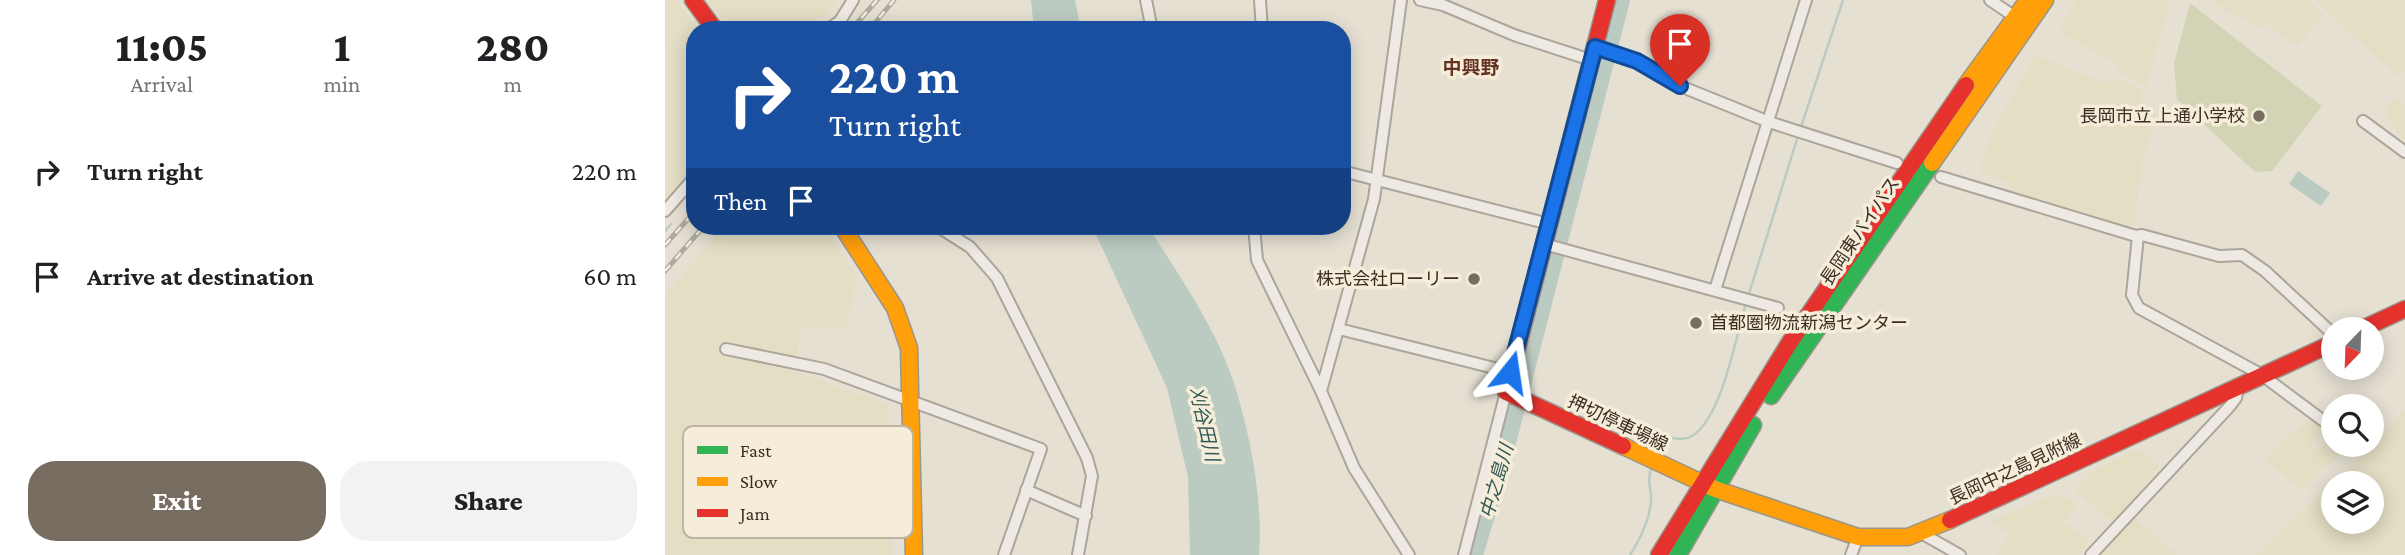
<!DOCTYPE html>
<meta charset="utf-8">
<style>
body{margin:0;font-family:"Crimson Pro","Noto Sans JP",serif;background:#f2f2f2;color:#202124;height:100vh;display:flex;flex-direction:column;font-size:26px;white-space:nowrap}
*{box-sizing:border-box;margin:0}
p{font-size:23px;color:#757577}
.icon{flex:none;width:38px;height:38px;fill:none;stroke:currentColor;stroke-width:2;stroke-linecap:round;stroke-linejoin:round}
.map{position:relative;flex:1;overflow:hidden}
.panel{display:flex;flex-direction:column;background:#fff;width:665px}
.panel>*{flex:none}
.top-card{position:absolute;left:21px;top:21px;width:665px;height:214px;border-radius:28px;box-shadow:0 4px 18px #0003;background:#1a4fa0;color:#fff;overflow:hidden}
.needle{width:46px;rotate:203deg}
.fabs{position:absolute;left:1656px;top:317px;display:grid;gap:14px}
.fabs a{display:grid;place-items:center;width:63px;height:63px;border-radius:50%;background:#fff;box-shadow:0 4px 18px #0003;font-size:35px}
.pin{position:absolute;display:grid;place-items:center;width:60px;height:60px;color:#fff;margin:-72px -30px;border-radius:50% 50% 50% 0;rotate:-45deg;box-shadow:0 0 7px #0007}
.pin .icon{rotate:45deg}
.me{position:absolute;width:77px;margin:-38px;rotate:15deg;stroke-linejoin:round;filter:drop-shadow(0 0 5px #0008)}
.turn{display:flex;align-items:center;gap:24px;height:147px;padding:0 28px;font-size:32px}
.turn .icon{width:91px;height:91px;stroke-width:2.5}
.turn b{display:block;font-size:49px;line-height:60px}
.then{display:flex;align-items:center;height:66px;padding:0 28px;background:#0003;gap:14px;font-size:26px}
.eta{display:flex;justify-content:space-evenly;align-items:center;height:119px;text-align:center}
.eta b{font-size:42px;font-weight:800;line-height:49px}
.primary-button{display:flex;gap:14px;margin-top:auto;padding:14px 28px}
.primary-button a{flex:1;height:80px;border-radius:28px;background:#766c60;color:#fff;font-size:28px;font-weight:800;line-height:80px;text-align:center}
.primary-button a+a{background:#f2f2f2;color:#202124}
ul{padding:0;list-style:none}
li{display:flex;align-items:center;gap:21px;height:105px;padding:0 28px}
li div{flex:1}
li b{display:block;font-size:26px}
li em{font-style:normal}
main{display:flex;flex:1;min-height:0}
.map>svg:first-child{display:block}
.farmland{fill:#e3dec4;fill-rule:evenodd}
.green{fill:#d3d4b5}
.water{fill:#bccbc2}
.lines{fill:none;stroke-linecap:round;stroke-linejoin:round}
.stream{stroke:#bccbc2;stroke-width:2.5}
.river{stroke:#bccbc2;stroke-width:18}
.street-casing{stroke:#aba59a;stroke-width:14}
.fast-casing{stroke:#9b958a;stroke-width:19}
.slow-casing{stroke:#9b958a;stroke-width:19}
.jam-casing{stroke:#9b958a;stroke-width:19}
.street{stroke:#eeeae3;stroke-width:10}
.fast{stroke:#30b455;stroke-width:16}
.slow{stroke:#ff9f0a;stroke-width:16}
.jam{stroke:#e5322d;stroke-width:16}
.rail-casing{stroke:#aeaaa2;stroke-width:5}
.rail{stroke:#f5edd9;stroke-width:2.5;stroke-dasharray:8;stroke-linecap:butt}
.route-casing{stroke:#114b97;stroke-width:18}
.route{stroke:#1a73e8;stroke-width:12}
.poi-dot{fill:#766c60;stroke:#f5edd9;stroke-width:2.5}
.labels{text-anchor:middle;stroke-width:7;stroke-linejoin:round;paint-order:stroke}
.poi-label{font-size:18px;fill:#3a2e22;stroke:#f5edd9;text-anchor:end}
.street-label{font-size:18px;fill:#3a2e22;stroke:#f5edd9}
.neighbourhood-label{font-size:19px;font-weight:bold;fill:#653323;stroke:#f5edd9}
.water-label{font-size:19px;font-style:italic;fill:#325958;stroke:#f5edd9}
.key{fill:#f5edd9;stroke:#bdb4a2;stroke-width:2}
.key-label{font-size:19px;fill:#3a2e22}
</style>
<main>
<section class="panel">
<div class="eta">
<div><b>11:05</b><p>Arrival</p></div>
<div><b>1</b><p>min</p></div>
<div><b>280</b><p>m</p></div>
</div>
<ul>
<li><svg class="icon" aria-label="right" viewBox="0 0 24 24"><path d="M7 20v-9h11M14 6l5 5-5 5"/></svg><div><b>Turn right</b></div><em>220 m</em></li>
<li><svg class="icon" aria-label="arrive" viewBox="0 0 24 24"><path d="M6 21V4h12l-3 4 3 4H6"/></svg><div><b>Arrive at destination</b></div><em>60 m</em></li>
</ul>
<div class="primary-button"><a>Exit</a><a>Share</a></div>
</section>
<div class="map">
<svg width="1740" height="555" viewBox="0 0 1740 555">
<rect width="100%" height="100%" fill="#e5e0d2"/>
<path class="farmland" d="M0,0H12L35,30H30V167L0,201Z
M43,0H174L162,14L136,30H66Z
M1412,0H1505L1481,87L1454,71L1448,61L1395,33L1404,10Z
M1547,0H1643L1659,15L1632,46L1603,24L1590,27L1576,16L1571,18Z
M1650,0H1740V70L1733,77Z
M1371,55L1436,82L1459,80L1478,91L1476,101L1491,113L1477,164L1469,224L1463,228L1348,193L1341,181L1318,174L1316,167L1327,132Z
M1730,98L1740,104V141L1721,117V110Z
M60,226H159L192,275L181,328L136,329L129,371L223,405L227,555H0V296Z
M1740,409V555H1590L1692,460ZM1668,483H1706V522H1668Z
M1646,417L1660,429L1645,443L1652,451L1668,437V444L1675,445L1680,449L1637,490L1599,459Z
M1472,449L1495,466L1457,513L1447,521L1409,491L1432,469Z
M1392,493L1413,505L1398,522L1425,542L1414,555H1332L1344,534L1325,521Z
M1467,516L1513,555H1433Z"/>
<path class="green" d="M1525,3L1657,106L1607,171L1590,172L1512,99L1509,63Z"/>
<path class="water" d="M366,0H410L416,30H369Z
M1633,171L1665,193L1656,206L1624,184Z
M427,226H483C514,276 552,329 570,386C586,439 598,500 594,555H525L523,477L502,388Z"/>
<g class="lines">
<path class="stream" d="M1135,130L1178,0
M0,231L6,224
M1083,297L1133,136
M992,455L1000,437C1009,438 1019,441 1027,436C1057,418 1071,336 1081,303
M965,555C975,539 987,515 986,495C985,485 982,478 987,467"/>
<path class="river" d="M809,555L837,462L956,0"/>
<g class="street-casing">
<path id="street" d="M481,0L487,30
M595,0L597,30
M736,0L709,199L656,391L689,468L744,555
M755,0L778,5L849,35L926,60
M1325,0L1350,17
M162,30L175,21L188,0
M930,47L972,61L1015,86L1104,122L1232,163
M1698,121L1740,152
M677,171L884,224
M1276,177L1471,236L1477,235L1554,256L1577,255L1600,271L1668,334
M0,211L30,177
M272,226L305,247L332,278L422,458L427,476L413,555
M589,226L592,260L656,391
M1473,236L1467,295L1474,308L1597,375L1668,428
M879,244L1113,308
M1050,290L1141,0
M674,329L845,372
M61,349L159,369L376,449L339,555
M1685,444L1690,449
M361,490L421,516
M1256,533L1295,555
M799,555L841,392
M1186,555L1193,537
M1426,555L1564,407L1571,398L1573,387"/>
</g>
<g class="fast-casing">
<path id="fast" d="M1106,396L1267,163
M1013,555L1088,425"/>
</g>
<g class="slow-casing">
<path id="slow" d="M1301,85L1363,0
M1267,163L1380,0
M177,226L230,308L244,348L249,555
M958,446L1050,489L1193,537H1243L1285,520"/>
</g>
<g class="jam-casing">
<path id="jam" d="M28,0L50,30
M942,0L841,392L958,446
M1697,329L1740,309
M1285,520L1668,343
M994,555L1125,342L1301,85"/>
</g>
<use href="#street" class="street"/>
<use href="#fast" class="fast"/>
<use href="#slow" class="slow"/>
<use href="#jam" class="jam"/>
<g class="rail-casing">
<path id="rail" d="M186,30L212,0
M204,30L229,0
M0,245L30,211
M0,271L39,226"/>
</g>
<use href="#rail" class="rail"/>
</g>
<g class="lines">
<g class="route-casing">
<path id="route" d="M845,372L930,47L972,61L1015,86"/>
</g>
<use href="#route" class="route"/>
</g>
<g class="poi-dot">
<circle cx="1594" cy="116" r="7"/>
<circle cx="809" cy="279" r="7"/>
<circle cx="1031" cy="323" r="7"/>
</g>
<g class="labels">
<g class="poi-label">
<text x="1580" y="122">長岡市立 上通小学校</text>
<text x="795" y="285">株式会社ローリー</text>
<text x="1045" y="329" text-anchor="start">首都圏物流新潟センター</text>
</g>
<g class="street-label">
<text transform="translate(1195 231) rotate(-56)" y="6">長岡東バイパス</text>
<text transform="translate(953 423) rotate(25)" y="6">押切停車場線</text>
<text transform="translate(1350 469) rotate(-25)" y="6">長岡中之島見附線</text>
</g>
<g class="neighbourhood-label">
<text x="806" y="74">中興野</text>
</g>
<g class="water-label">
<text transform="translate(540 424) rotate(77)" y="7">刈谷田川</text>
<text transform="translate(831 481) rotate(-74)" y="7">中之島川</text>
</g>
</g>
<rect x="18" y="426" width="230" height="112" rx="10" class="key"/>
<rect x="32" y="446" width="31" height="8" fill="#30b455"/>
<rect x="32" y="477" width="31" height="9" fill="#ff9f0a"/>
<rect x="32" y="509" width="31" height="8" fill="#e5322d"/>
<g class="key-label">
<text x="75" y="457">Fast</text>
<text x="75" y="488">Slow</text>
<text x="75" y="520">Jam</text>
</g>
</svg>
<div class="fabs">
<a><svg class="needle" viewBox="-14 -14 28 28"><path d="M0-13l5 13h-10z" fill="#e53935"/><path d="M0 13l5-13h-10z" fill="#757577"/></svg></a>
<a><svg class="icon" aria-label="search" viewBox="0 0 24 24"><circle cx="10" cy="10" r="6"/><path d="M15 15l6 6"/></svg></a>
<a><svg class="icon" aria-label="layers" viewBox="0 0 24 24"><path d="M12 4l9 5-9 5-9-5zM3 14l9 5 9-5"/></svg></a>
</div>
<div class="pin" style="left:1015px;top:86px;background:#d93025"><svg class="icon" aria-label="arrive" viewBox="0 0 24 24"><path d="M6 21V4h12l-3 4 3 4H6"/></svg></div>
<svg class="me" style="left:845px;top:372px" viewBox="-20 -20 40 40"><path d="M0-17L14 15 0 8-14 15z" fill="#1a73e8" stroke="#fff" stroke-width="4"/></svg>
<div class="top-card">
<div class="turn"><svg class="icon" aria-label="right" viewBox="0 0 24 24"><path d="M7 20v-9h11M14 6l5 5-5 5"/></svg><div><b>220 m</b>Turn right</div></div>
<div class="then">Then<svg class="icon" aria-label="arrive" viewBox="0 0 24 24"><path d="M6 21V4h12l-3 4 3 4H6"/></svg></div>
</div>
</div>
</main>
